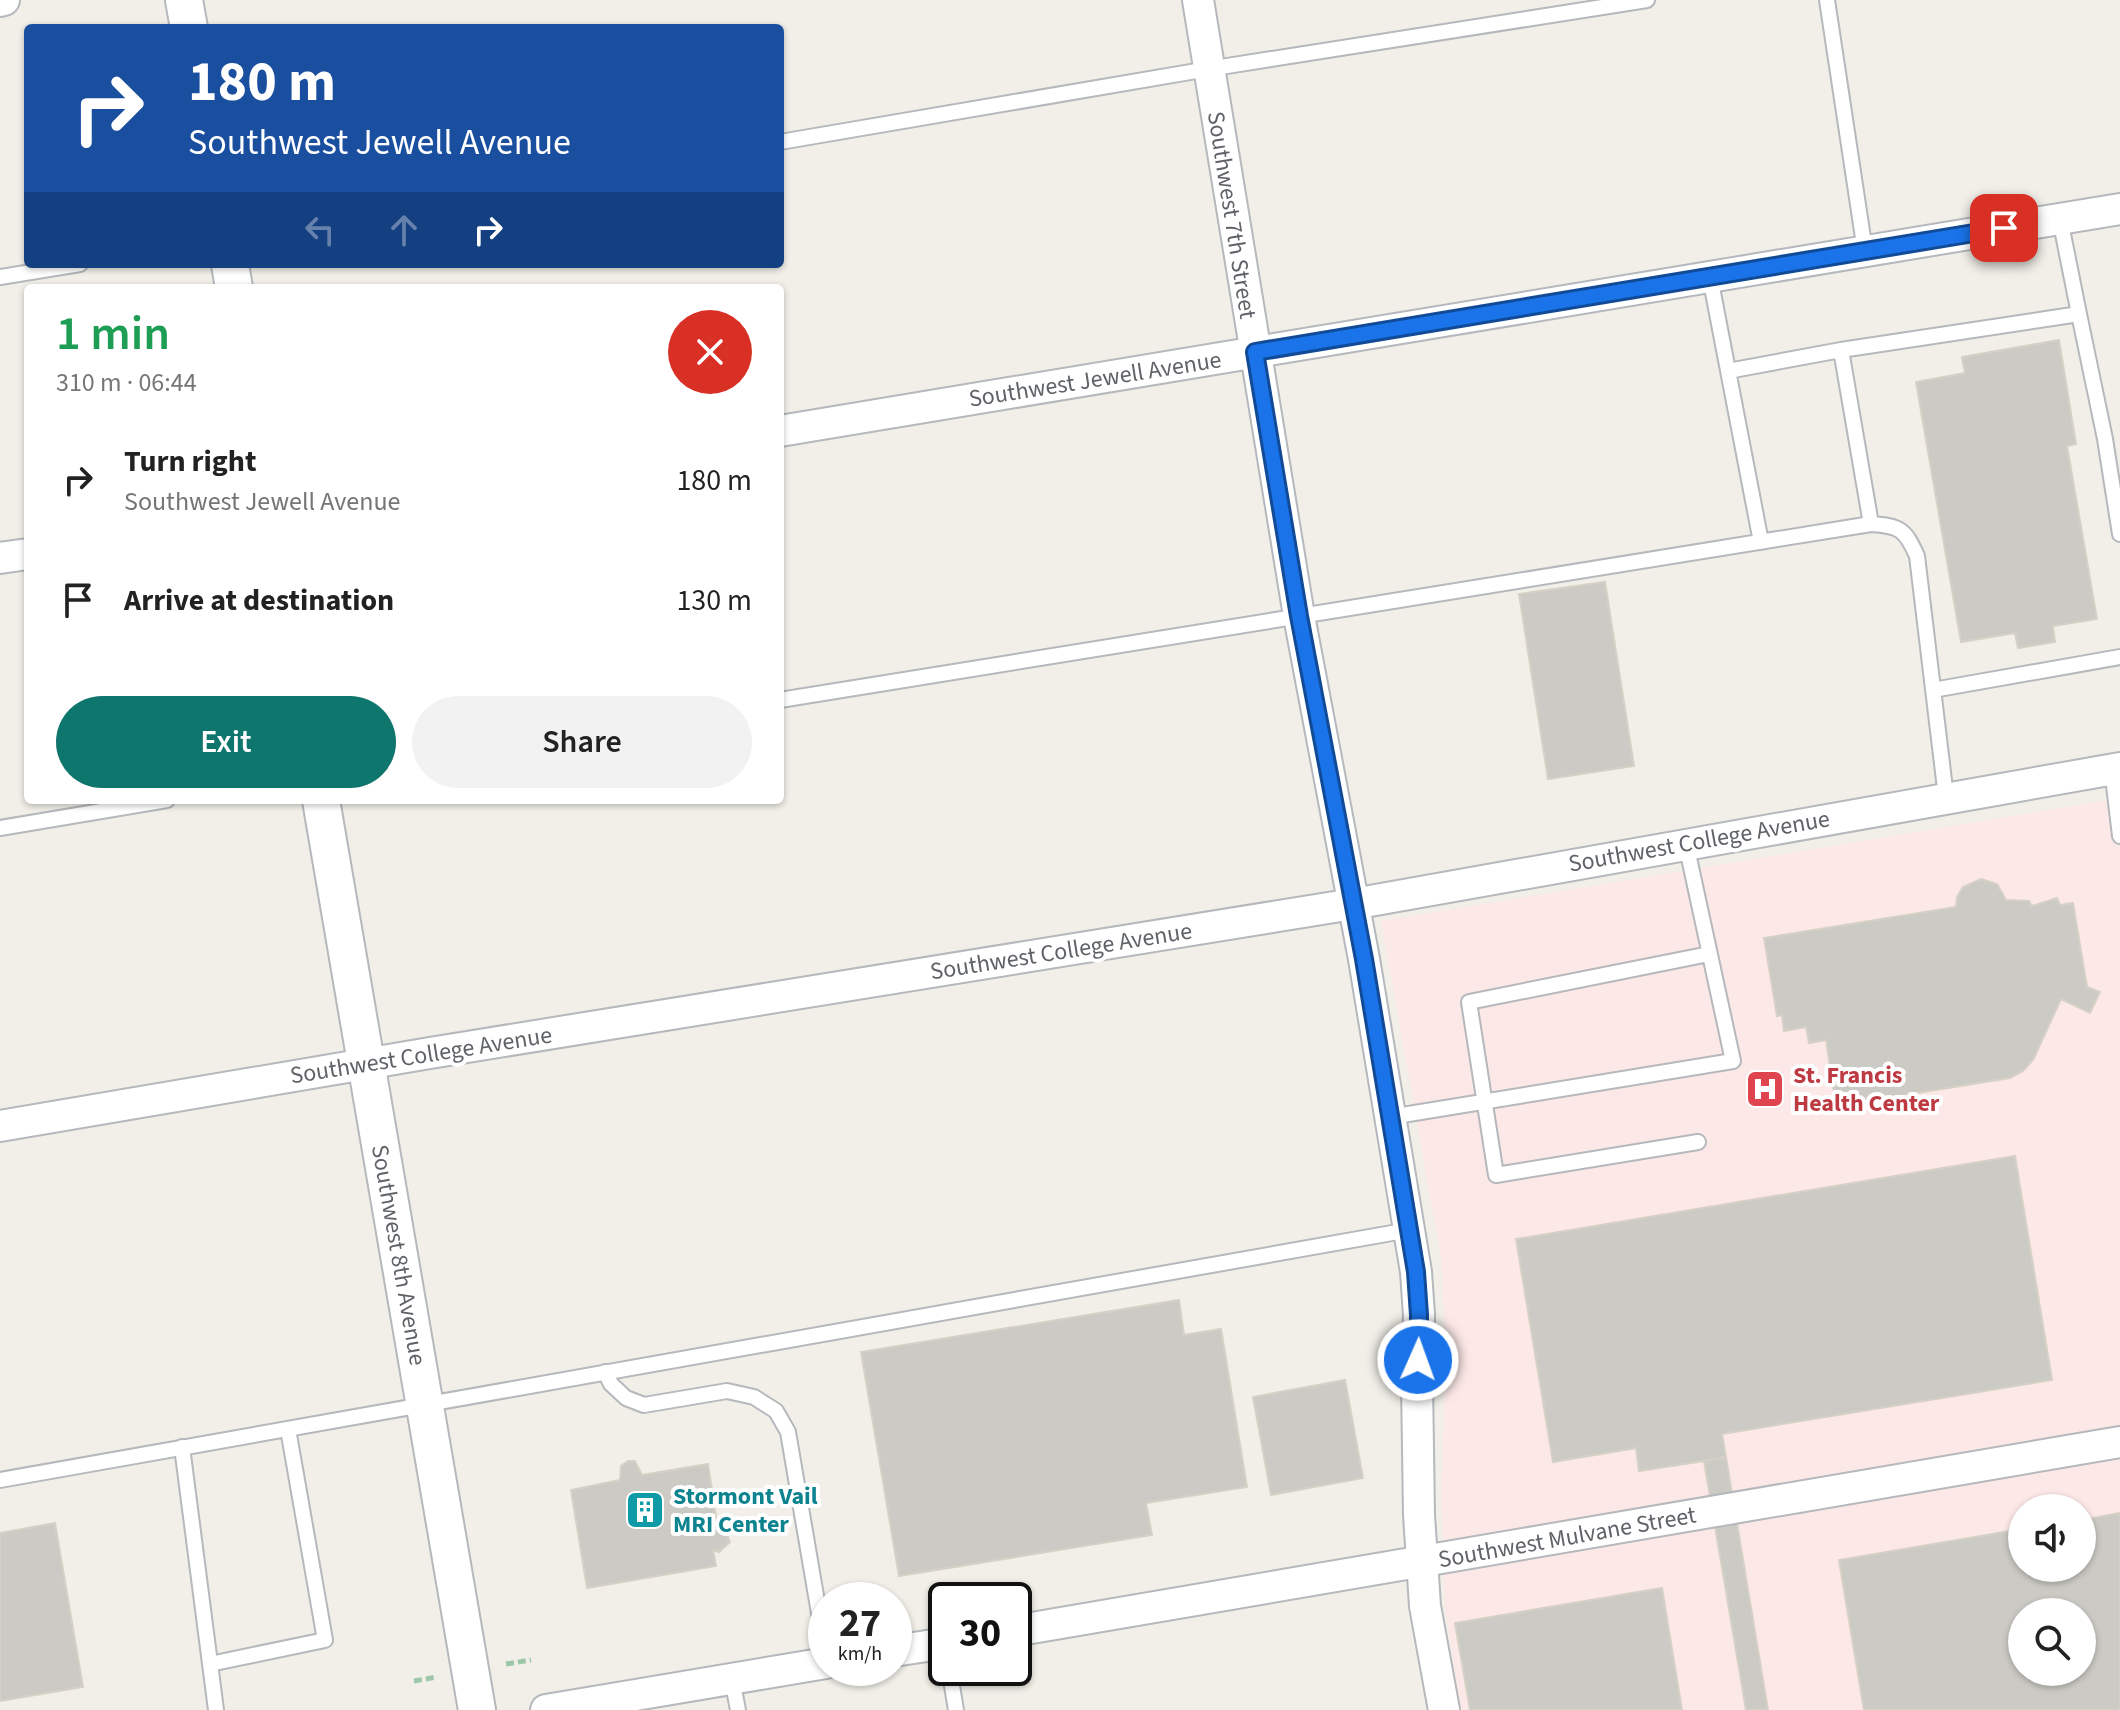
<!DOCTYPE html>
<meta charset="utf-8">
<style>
body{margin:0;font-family:"Source Sans 3",sans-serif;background:#f2f2f2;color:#222;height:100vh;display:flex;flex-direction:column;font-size:30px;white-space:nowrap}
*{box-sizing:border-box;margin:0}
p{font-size:26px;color:#767676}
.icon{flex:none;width:44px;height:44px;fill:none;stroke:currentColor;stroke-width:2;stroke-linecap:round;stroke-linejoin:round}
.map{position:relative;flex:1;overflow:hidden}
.sheet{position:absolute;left:24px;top:284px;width:760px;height:520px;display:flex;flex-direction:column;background:#fff;border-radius:8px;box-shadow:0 2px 6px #0004}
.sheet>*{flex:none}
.hud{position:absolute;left:24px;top:24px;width:760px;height:244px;border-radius:8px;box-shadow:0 2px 6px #0004;background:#1a4fa0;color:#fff;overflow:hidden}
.buttons{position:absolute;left:2008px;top:1494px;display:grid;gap:16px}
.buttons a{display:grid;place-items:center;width:88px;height:88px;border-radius:50%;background:#fff;box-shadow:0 2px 6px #0004;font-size:40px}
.speed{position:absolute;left:808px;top:1582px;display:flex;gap:16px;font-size:40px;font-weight:700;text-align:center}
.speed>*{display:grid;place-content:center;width:104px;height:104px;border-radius:50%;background:#fff;box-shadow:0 2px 6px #0004;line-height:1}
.speed small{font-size:20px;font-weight:400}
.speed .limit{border:4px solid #111;border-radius:12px;background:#fff;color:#111}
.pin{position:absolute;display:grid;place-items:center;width:68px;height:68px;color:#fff;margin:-34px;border-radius:16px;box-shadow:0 4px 12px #0006}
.me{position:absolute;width:88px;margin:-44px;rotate:2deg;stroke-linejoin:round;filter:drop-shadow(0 0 6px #0008)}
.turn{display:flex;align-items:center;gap:28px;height:168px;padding:0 32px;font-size:36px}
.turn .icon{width:104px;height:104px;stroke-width:2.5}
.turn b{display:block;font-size:56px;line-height:68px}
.lanes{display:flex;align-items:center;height:76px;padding:0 32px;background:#0003;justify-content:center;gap:40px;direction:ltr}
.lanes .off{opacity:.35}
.round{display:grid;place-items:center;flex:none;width:84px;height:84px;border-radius:42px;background:#f2f2f2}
.summary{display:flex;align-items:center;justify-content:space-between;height:136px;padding:0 32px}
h1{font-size:48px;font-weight:600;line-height:60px;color:#1e9e55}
.button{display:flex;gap:16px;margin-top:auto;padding:16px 32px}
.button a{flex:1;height:92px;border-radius:48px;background:#0f766e;color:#fff;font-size:32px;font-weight:600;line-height:92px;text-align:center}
.button a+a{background:#f2f2f2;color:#222}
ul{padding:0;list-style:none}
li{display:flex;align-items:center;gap:24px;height:120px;padding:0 32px}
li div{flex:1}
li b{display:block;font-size:30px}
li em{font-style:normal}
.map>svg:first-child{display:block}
.medical{fill:#fce8e6;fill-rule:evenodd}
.building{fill:#cccac5;stroke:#d6d1c6;stroke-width:2;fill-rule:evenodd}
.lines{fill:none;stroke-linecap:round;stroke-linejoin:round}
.service-casing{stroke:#b5b8bc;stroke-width:18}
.minor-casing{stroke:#b5b8bc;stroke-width:34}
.tertiary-casing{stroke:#b5b8bc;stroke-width:40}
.path{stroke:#9cc7a9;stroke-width:5;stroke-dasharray:8 4;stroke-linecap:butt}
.service{stroke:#fff;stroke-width:14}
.minor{stroke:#fff;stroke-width:30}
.tertiary{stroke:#fff;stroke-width:36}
.route-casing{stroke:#114b97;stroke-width:20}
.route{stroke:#1a73e8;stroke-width:14}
.labels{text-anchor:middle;stroke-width:8;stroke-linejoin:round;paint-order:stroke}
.street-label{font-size:24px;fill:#5f6368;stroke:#fff}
.health-label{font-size:24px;font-weight:bold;fill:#be3a42;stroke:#fff;text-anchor:start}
.culture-label{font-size:24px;font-weight:bold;fill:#0d838f;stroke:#fff;text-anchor:start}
</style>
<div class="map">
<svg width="2120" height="1710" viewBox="0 0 2120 1710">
<rect width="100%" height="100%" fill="#f1efe8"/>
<path class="medical" d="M2120,798V1710H1461L1445,1608L1441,1493L1446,1360L1441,1258L1381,921ZM2022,1508H2082V1568H2022ZM2022,1612H2082V1672H2022Z"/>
<path class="building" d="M2059,340L2076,444L2067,446L2097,619L2053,626L2055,642L2018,648L2015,633L1961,642L1916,382L1965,373L1962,357Z
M1605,582L1634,766L1548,779L1519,594Z
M1981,879L1997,884L2006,900L2029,901L2032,906L2057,898L2060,905L2073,903L2087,987L2100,992L2090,1013L2061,999L2033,1060L2023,1071L2010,1078L1836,1106L1826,1040L1809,1043L1806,1027L1784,1031L1782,1015L1777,1016L1764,938L1956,907L1957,897L1963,887Z
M2015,1156L2052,1380L1722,1434L1726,1457L1704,1461L1639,1471L1636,1448L1553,1462L1516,1239Z
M1179,1300L1184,1335L1221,1329L1247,1487L1146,1503L1152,1535L899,1576L861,1352Z
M1345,1380L1363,1478L1271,1495L1253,1397Z
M1726,1457L1768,1710H1746L1704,1461Z
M628,1461H635L642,1475L708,1464L718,1530L726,1532L730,1542L719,1552L713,1550L716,1566L587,1588L571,1490L620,1480L621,1466Z
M2120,1513V1710H1864L1839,1560L2022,1529V1568H2082V1520ZM2022,1612H2082V1672H2022Z
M55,1523L83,1687L0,1701V1533Z
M1662,1588L1682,1710H1470L1455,1623Z"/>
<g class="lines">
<g class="service-casing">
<path id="service" d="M1827,0L1865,251
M780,142L1208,69L1647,0
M0,277L80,264
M1710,277L1761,542
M2079,314L2105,439L2120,534
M1728,371L1841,350
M1871,524L1841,350L2079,314L2060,219
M1933,690L2120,657
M780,700L1871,524C1900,526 1905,529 1917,556L1946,797
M2112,769L2120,836
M0,828L167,800
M1390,1117L1733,1061L1686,844
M1698,1142L1496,1175L1469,1002L1709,954
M605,1372L611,1384L626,1398L644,1405L727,1391L754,1397L776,1411L788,1432L826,1654
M182,1447L216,1710
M0,1480L1409,1230
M210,1664L325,1640L288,1429
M949,1668L956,1710
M732,1679L738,1710"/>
</g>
<g class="minor-casing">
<path id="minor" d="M1198,0L1299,616L1364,959L1416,1272L1419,1315L1417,1382L1419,1515L1425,1606L1444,1710
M0,1L4,0
M780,431L2120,209
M0,558L28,554
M0,1126L430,1053L1353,904L2120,768
M1014,1631L2120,1442
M894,1651L946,1643
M546,1710L826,1663"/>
</g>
<g class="tertiary-casing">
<path id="tertiary" d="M184,0L189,28
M230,264L234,288
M321,800L477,1710"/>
</g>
<path class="path" d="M506,1664L531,1660
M414,1681L437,1677"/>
<use href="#service" class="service"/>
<use href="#minor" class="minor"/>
<use href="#tertiary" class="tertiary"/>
</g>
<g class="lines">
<g class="route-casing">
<path id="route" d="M1418,1360L1419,1315L1416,1272L1364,959L1299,616L1255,352L2004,228"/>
</g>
<use href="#route" class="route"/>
</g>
<defs>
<g id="hospital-square" transform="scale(2)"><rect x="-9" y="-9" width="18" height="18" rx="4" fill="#e0444e" stroke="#fff"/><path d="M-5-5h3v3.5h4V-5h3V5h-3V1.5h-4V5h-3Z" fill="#fff"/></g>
<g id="building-square" transform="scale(2)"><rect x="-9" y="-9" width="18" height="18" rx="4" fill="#0f9aa8" stroke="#fff"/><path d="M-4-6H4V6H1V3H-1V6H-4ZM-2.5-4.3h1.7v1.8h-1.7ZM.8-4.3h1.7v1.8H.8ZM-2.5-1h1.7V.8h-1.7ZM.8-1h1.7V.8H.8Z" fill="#fff"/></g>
</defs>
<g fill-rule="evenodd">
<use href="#hospital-square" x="1765" y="1089"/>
<use href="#building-square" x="645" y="1510"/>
</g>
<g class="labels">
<g class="street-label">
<text transform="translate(1232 215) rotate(81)" y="8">Southwest 7th Street</text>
<text transform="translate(1095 379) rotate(-9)" y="8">Southwest Jewell Avenue</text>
<text transform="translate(1699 841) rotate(-10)" y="8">Southwest College Avenue</text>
<text transform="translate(1061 951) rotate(-9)" y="8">Southwest College Avenue</text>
<text transform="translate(421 1055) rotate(-9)" y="8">Southwest College Avenue</text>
<text transform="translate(399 1255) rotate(80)" y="8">Southwest 8th Avenue</text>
<text transform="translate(1567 1537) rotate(-10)" y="8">Southwest Mulvane Street</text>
</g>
<g class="health-label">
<text x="1793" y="1083">St. Francis<tspan x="1793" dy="28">Health Center</tspan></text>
</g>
<g class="culture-label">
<text x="673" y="1504">Stormont Vail<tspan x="673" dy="28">MRI Center</tspan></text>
</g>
</g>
</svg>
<div class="buttons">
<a><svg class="icon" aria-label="sound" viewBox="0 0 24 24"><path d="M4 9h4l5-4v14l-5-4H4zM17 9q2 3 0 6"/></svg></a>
<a><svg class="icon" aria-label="search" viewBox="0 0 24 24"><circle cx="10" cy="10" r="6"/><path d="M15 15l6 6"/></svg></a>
</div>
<div class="speed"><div>27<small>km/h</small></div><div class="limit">30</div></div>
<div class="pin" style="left:2004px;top:228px;background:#d93025"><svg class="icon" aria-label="arrive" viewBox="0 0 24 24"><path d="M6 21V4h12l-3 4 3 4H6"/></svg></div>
<svg class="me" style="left:1418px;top:1360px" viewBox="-20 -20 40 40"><circle r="17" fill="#1a73e8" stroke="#fff" stroke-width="3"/><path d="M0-11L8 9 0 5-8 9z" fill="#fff"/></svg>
<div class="hud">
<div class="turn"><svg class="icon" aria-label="right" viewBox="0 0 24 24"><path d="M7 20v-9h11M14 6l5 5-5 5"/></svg><div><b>180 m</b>Southwest Jewell Avenue</div></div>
<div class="lanes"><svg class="icon off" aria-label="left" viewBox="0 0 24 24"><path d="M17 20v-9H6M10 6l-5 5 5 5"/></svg><svg class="icon off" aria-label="ahead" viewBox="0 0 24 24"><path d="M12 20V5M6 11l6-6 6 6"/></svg><svg class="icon" aria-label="right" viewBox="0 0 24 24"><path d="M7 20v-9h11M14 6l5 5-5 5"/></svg></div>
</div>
<section class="sheet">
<div class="summary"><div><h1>1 min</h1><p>310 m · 06:44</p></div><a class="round" style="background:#d93025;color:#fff"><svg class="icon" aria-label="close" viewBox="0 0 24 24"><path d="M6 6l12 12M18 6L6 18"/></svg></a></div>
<ul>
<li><svg class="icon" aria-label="right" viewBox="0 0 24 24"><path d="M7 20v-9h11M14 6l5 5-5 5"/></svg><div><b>Turn right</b><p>Southwest Jewell Avenue</p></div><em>180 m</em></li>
<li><svg class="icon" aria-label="arrive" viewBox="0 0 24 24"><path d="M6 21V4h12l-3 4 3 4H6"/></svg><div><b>Arrive at destination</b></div><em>130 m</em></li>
</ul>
<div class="button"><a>Exit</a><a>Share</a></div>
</section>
</div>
